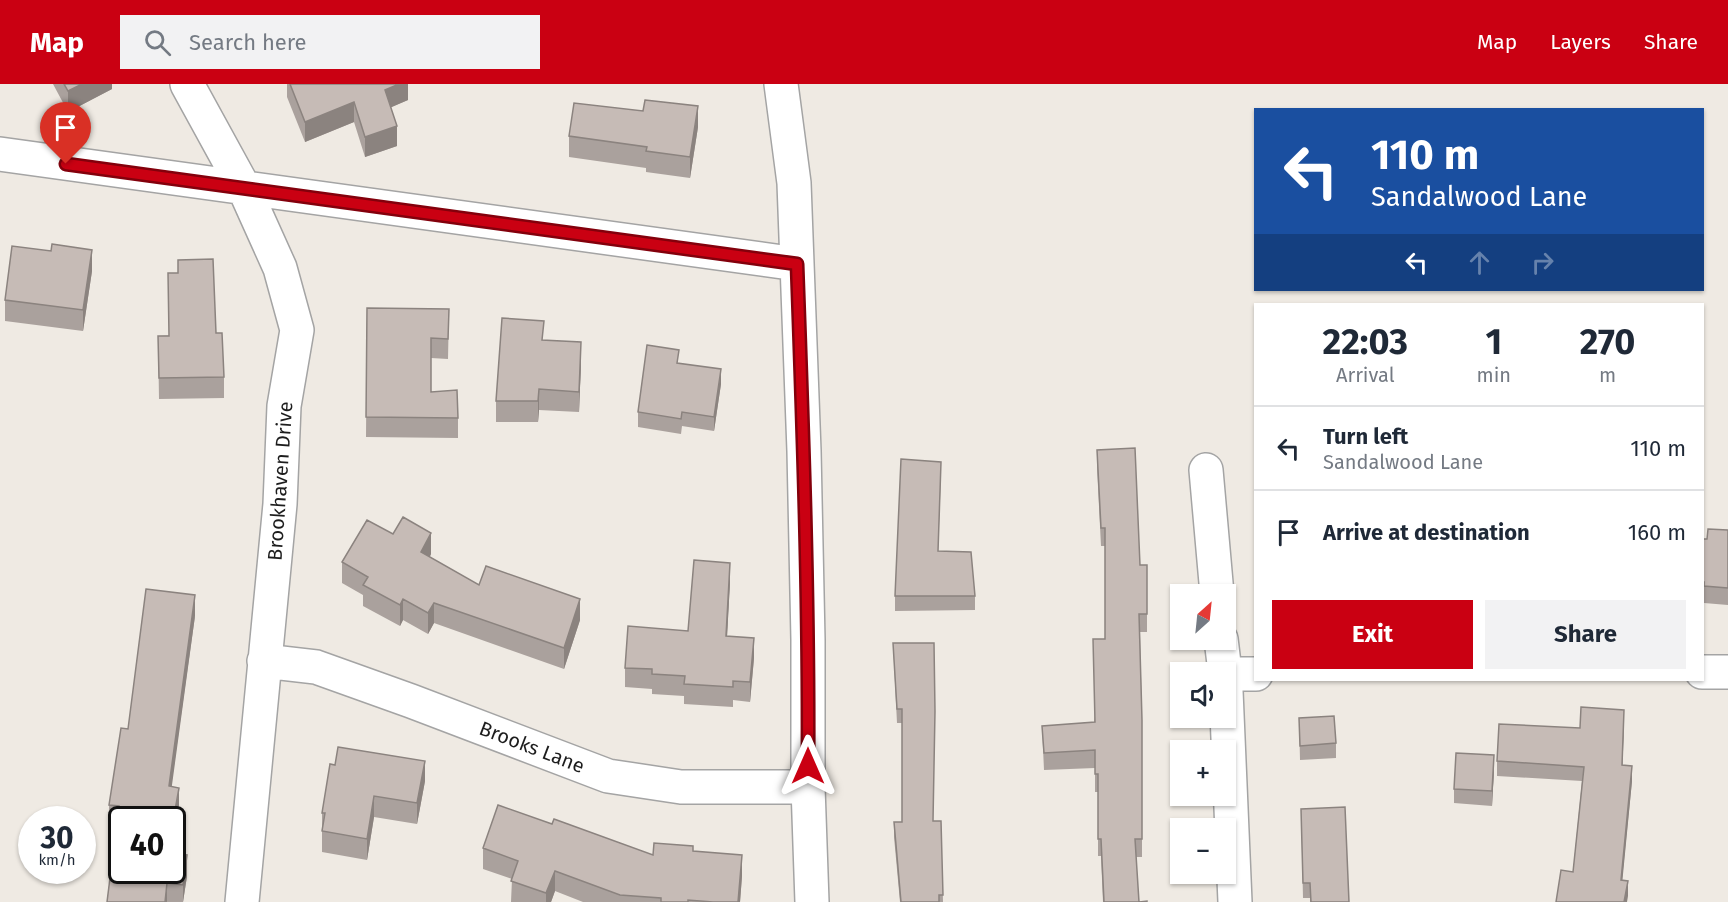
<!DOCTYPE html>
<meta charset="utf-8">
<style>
body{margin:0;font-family:"Fira Sans",sans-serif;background:#f2f2f3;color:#1f2937;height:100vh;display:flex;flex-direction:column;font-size:22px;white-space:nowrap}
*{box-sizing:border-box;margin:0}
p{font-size:20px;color:#747a83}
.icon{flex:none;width:33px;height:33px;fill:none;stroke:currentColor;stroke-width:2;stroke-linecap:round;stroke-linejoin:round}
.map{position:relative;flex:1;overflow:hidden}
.details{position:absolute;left:1254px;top:219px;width:450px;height:378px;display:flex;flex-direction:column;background:#fff;border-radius:0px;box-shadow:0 2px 4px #0004}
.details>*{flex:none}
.banner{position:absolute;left:1254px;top:24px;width:450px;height:183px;border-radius:0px;box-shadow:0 2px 4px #0004;background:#1a4fa0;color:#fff;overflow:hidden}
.needle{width:39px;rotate:27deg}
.controls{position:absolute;left:1170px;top:500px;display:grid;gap:12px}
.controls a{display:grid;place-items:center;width:66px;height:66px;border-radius:0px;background:#fff;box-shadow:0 2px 4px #0004;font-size:30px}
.speed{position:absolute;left:18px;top:722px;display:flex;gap:12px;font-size:30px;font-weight:700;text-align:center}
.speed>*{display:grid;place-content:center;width:78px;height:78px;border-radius:50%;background:#fff;box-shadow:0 2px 4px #0004;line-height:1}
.speed small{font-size:15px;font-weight:400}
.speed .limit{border:3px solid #111;border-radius:9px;background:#fff;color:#111}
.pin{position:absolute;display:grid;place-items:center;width:51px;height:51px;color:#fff;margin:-62px -26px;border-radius:50% 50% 50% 0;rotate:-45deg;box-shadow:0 0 6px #0007}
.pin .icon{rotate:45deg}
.me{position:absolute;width:66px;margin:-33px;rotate:0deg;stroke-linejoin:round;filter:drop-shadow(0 0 4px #0008)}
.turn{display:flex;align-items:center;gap:21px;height:126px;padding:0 18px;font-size:27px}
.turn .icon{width:78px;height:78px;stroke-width:2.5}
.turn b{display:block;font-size:42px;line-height:51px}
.lanes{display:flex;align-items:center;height:57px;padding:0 18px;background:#0003;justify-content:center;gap:30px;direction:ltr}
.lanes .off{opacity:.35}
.eta{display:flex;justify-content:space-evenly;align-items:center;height:102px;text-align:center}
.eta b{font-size:36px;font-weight:700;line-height:42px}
.primary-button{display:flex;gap:12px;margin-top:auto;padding:12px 18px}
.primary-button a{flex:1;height:69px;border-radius:0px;background:#ca0012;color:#fff;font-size:24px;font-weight:700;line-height:69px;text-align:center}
.primary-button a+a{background:#f2f2f3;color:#1f2937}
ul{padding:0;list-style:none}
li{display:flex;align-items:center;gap:18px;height:84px;padding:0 18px;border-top:2px solid #e0e1e3}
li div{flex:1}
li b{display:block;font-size:22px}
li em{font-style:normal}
header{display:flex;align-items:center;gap:36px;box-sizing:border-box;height:84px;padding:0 30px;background:#ca0012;color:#fff}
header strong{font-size:28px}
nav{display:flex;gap:33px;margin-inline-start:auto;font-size:21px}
.search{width:420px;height:54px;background:#f2f2f3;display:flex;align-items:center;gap:15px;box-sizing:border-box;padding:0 21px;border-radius:0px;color:#747a83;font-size:22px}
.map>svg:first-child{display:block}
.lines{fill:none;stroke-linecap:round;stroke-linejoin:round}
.minor-casing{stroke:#a4a4a4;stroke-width:36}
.minor{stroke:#fff;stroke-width:33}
.wall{fill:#aaa19d}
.shaded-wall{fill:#8b837f}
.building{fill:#c6bbb6;stroke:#8b837f;stroke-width:1.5}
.route-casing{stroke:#83000c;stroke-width:15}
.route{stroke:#ca0012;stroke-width:10}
.labels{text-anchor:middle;stroke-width:6;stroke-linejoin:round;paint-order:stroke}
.street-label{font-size:20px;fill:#1d1d1d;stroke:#fff}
</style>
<header>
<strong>Map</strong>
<div class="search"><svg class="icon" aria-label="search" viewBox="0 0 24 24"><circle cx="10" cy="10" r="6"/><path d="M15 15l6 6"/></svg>Search here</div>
<nav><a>Map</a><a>Layers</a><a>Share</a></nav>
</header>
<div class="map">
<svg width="1728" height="818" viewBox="0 0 1728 818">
<rect width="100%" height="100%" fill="#efeae3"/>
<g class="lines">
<g class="minor-casing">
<path id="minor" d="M187,0L244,104L280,184L297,246L284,322L280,420L242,818
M781,0L794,99L804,367L808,556V703L812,818
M0,70L797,180
M1206,386L1217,510
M1221,555L1225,588
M264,577L316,583L411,617L608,692L681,703H808
M1702,588H1728
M1226,590H1256
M1226,607L1235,818"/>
</g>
<use href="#minor" class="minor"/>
</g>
<path class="wall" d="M53,0H112V5L68,28Z
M287,0H408V16L391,23L397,62L365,73L354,38L305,58L287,13Z
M698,43L690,94L646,88V84L569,73V52Z
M51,167L92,187L83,247L5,237V216Z
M367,224L449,225L448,275L431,274V308L458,334V354L366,353Z
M216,249L224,293V314L159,315L158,252Z
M544,256L581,279L579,328L539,326L538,338H496V317Z
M679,279L721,300L714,347L682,342L681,350L638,343V328Z
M1097,366L1140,481L1147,530V548H1140L1142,636V773H1136L1139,818H1103L1101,772H1098V708H1095V684L1044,686L1042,642L1094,638L1105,555V462H1101L1097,383Z
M941,392L938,467L975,512V526L895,527V512Z
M1728,446V521L1704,519V514H1702V455H1707Z
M393,450L431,470L430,473L479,501L580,536L564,585L434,539L428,550L403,536L400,542L363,522V511L342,499V478Z
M730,498L727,552L754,574L750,618L733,616V623L684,620V612L652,610V605L625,603V584L688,547Z
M195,532L171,703L179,725L172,764V735H122L187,792L183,818H107L116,743L109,741V721L128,645Z
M893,559L933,737H941L943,818H900L894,753V738H902V639H897Z
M1299,634L1336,659V674L1300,676Z
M1624,640L1622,682L1632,697L1622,796L1628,812L1573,788L1582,697L1497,692V677Z
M330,680L425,697L417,740L374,733L367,776L322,768V729Z
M1494,686L1492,722L1454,719V705Z
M1301,725L1349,818H1310V814H1303Z
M552,740L653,771L693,767L742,792L740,818H583L555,807L551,818H511L512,795L483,785V764Z"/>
<path class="shaded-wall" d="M82,0H112V5L68,28V7Z
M399,0H408V16L385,26V6Z
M354,18V38L305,58V38Z
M698,22V43L690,94V73Z
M397,42V62L365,73V53Z
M92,166V187L83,247V226Z
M581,258V279L579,328V308Z
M721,285V300L714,347V333Z
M539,305V326L538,338V317Z
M431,449V470L421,488V468Z
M730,479V498L726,572V552Z
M195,511V532L169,723V702Z
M403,515V536L400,542V521Z
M580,515V536L564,585V564Z
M434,519V539L428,550V529Z
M754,554V574L750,618V598Z
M1624,626V640L1622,696V681Z
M1494,671V686L1492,722V707Z
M425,677V697L417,740V719Z
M1632,682V697L1621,811V796Z
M179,704V725L172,764V743Z
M374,712V733L367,776V755Z
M187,771V792L183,818V801Z
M742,771V792L740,818H738Z
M555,787V807L551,818H546V809Z
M1628,797V812L1627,818H1624Z
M167,799V818H165Z"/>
<path class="building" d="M64,0H82L68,7Z
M290,0H399L385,6L397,42L365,53L354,18L305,38Z
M645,16L698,22L690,73L646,67L647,63L569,52L574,19L643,27Z
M52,160L92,166L83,226L5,216L12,162L51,167Z
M213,175L216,249H222L224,293L159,294L158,252H169L168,189H178V176Z
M367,224L449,225L448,255L431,254V308L457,306L458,334L366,333Z
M502,234L544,237L542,256L581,258L579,308L539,305L538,317H496Z
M647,261L679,266L677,279L721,285L714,333L682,328L681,335L638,328Z
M1135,364L1140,481H1147V530H1139L1142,636V755H1135L1139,818L1147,817V818H1104L1101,755H1098V690H1095V666L1044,669L1042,642L1095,638L1093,555H1105V444H1101L1097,366Z
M901,375L941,378L938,467L971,468L975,512H895Z
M403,433L431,449L421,468L479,501L486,482L580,515L564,564L434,519L428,529L403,515L400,521L363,501L368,493L342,478L367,436L393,450Z
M1708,445L1728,446V504L1704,502V498H1702V455H1707Z
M694,476L730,479L726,552L754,554L750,598L733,597V603L684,600L685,592L652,590V585L625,584L628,542L688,547Z
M146,505L195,511L169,702L179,704L172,743V735H122V786H172V769L187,771L183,801L167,799L165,818H107L119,722L109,721L121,644L128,645Z
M893,559H934L935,627L933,737H941L943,811H939V818H901L894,738H902V625H897Z
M1581,623L1624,626L1622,681L1632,682L1621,796L1628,797L1624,818H1556L1561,786L1573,788L1584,683L1497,677L1499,640L1580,644Z
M1334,632L1336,659L1300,662L1299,634Z
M338,663L425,677L417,719L374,712L367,755L322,747L325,729H322L330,680L335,681Z
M1456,669L1494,671L1492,707L1454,705Z
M498,721L552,740L554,735L653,771L654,759L693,762V767L742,771L738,818H713L688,816V818H661V814L620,811L555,787L546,809L511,797L518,777L483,764Z
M1345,723L1349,818H1311L1310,799H1303L1301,725Z"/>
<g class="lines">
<g class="route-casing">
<path id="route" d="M66,80L797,180C803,347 809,515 808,682"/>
</g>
<use href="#route" class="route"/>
</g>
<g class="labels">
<g class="street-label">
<text transform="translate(280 397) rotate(-86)" y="7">Brookhaven Drive</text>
<text transform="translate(532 663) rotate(21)" y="7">Brooks Lane</text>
</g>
</g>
</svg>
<div class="controls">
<a><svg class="needle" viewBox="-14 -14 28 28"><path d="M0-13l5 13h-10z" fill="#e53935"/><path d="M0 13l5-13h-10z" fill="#747a83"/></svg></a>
<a><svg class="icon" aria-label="sound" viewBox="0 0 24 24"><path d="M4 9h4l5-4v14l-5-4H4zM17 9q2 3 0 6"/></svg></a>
<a>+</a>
<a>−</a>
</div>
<div class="speed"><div>30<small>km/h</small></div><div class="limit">40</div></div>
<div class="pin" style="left:66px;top:80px;background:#d93025"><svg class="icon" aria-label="arrive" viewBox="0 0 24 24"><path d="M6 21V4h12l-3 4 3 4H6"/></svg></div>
<svg class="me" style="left:808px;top:682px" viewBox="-20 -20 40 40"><path d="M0-17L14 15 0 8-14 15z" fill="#ca0012" stroke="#fff" stroke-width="4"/></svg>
<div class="banner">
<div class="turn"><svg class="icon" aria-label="left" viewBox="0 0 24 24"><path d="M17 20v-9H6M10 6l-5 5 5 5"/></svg><div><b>110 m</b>Sandalwood Lane</div></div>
<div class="lanes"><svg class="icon" aria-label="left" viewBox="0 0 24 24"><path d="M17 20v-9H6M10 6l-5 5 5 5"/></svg><svg class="icon off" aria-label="ahead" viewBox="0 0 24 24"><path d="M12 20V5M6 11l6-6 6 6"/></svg><svg class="icon off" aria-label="right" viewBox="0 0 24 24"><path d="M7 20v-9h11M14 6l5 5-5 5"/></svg></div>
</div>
<section class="details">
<div class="eta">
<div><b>22:03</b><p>Arrival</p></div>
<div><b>1</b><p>min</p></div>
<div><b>270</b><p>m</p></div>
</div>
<ul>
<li><svg class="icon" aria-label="left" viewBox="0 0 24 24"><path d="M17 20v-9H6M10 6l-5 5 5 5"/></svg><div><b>Turn left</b><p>Sandalwood Lane</p></div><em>110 m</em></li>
<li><svg class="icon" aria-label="arrive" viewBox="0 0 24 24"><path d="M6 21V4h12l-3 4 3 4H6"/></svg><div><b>Arrive at destination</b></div><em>160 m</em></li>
</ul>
<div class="primary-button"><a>Exit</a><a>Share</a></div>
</section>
</div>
